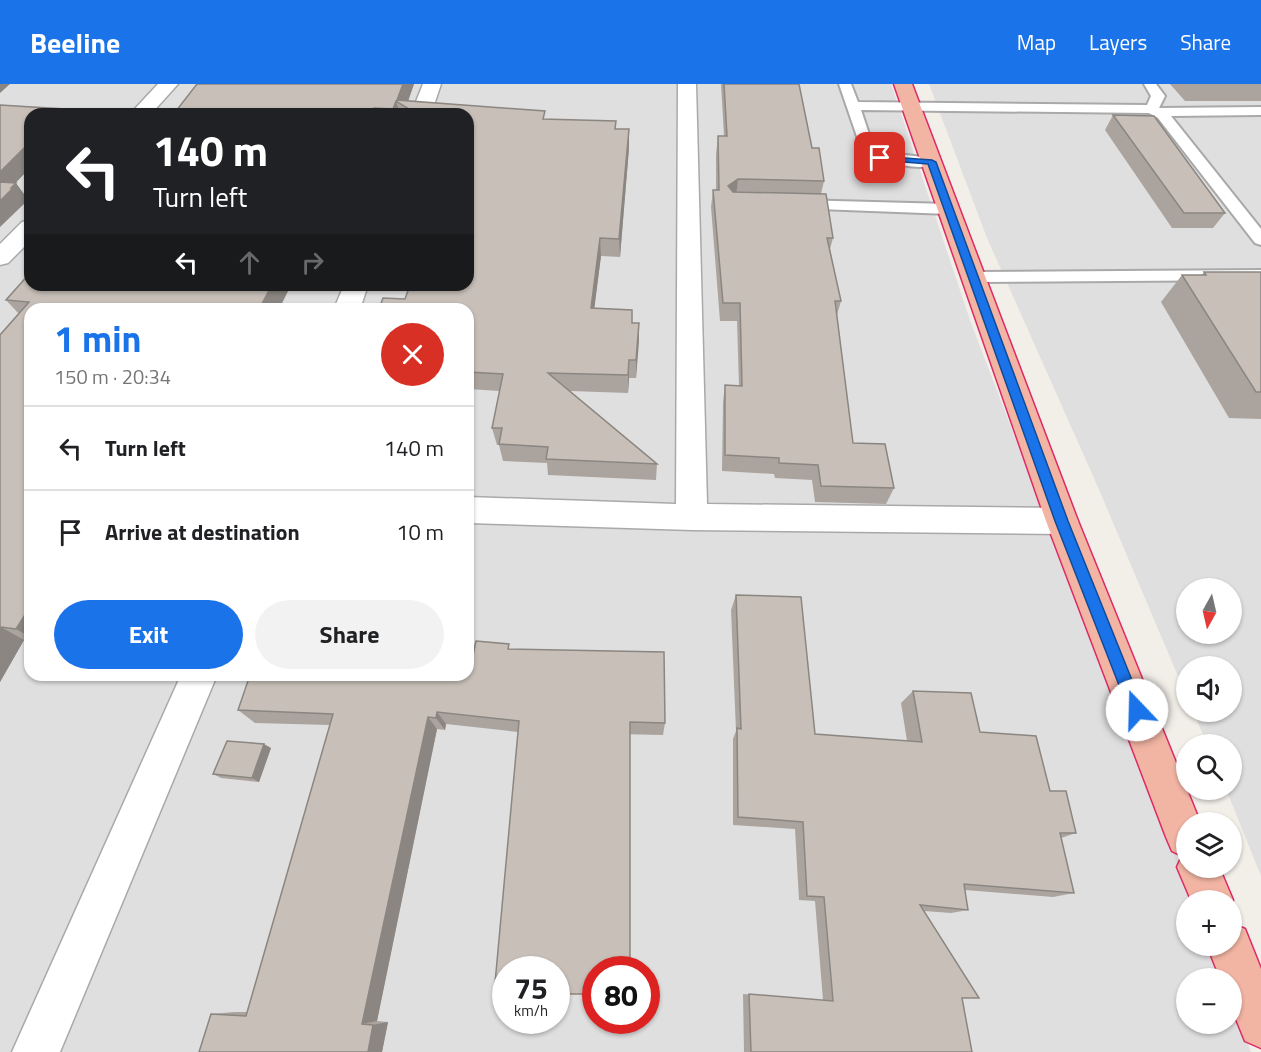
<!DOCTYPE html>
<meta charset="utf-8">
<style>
body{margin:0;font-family:"Titillium Web",sans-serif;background:#f2f2f2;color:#202124;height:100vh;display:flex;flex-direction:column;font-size:22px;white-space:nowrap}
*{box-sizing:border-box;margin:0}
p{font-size:20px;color:#757577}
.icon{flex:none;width:33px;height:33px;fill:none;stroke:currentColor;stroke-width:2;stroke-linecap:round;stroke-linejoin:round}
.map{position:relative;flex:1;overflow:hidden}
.panel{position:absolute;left:24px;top:219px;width:450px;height:378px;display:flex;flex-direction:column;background:#fff;border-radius:18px;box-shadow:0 2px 4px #0004}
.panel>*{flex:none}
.top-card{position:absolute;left:24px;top:24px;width:450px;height:183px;border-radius:18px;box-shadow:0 2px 4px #0004;background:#202124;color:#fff;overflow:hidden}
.needle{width:39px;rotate:188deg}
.fabs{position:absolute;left:1176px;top:494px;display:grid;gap:12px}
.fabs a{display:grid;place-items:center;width:66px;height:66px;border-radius:50%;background:#fff;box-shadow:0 2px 4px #0004;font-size:30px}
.speed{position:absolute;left:492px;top:872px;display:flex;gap:12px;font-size:30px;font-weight:700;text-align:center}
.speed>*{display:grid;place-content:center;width:78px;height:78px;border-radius:50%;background:#fff;box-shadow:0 2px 4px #0004;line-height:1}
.speed small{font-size:15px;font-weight:400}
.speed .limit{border:9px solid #d22;background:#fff;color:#111}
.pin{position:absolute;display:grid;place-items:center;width:51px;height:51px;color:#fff;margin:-26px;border-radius:12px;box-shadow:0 3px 9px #0006}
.me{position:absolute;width:66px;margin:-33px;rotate:339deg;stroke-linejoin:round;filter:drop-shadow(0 0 4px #0008)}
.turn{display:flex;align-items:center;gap:21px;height:126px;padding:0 30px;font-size:27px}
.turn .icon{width:78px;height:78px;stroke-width:2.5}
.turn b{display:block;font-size:42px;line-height:51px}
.lanes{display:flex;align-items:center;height:57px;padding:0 30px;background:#0003;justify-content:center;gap:30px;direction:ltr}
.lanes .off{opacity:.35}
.round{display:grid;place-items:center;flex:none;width:63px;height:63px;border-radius:32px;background:#f2f2f2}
.headline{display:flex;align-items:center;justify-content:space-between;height:102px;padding:0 30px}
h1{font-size:36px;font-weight:700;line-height:45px;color:#1a73e8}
.button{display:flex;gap:12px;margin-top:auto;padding:12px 30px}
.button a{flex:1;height:69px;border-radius:36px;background:#1a73e8;color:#fff;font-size:24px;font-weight:700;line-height:69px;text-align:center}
.button a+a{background:#f2f2f2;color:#202124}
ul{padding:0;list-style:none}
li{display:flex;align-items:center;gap:18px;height:84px;padding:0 30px;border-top:2px solid #e0e0e0}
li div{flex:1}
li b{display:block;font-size:22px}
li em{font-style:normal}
header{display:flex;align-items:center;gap:36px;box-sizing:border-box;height:84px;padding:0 30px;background:#1a73e8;color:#fff}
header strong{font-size:28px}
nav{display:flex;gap:33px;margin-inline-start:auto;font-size:21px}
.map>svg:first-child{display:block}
.residential{fill:#e0dfdf;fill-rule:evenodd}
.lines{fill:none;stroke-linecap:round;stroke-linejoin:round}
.service-casing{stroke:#a9a9a9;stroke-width:4}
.minor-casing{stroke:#a9a9a9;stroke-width:3}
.trunk-casing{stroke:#dc2a67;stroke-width:3}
.service{fill:#fff;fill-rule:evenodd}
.minor{fill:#fff;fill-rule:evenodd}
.trunk{fill:#f2b4a3;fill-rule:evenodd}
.wall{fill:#aba49e}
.shaded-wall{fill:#8b8681}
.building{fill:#c7bfb8;stroke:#8b8681;stroke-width:1.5}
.route{fill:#1a73e8;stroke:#114b97;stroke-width:1.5}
</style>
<header>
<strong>Beeline</strong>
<nav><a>Map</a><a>Layers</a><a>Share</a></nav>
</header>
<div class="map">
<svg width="1261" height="968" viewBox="0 0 1261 968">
<rect width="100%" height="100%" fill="#f2efe9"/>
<path class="residential" d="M0,0H891L971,239L1193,816H1186V861H1210L1223,894H1186V939H1232V916L1251,968H0ZM30,30H468V201H30ZM30,225H468V591H30ZM506,885H556V936H506ZM596,885H646V936H596Z
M929,0H1261V792L1226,705H1232V660H1207L1193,627H1232V582H1186V611L1097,401L987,154ZM1186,504H1232V549H1186Z"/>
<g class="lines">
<g class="service-casing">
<path id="service" d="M839,0H851L858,18L1147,21L1151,12L1144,0H1156L1165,12L1159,24L1261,23V31L1171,32L1261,145V161L1255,159L1158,34L1149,29L861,26L874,65C891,72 931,71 938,78C926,90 877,77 863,70Z
M798,116L949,120L957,125L949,130L793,124L790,121L793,118Z
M1261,186V196L974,198L966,193L974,188Z"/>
</g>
<g class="minor-casing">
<path id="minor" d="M158,0H178L151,30H130Z
M423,0H441L431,30H411Z
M678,0H696L707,420L1062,424L1073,428L1078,437L1073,446L1062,450L692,446L468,439V413L676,420Z
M30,136V157L8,179L0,181V160L22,138Z
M344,201H368L360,225H334Z
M181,591H217L60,968H12Z"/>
</g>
<g class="trunk-casing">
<path id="trunk" d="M894,0H912L1078,437L1200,738H1186V783H1219L1233,816L1232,820V816H1191L1177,783L1182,772L1172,767L1166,753L1046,437Z
M1232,840L1245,845L1261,885V964L1245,957L1232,925V894H1220L1207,861H1232Z"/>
</g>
<use href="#service" class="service"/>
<use href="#minor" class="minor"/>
<use href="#trunk" class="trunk"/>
</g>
<path class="wall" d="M197,0H414L408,17L616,45H629V64L620,173L601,172L594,224L632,226V239H639L636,294H629L628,309L570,307L657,380L656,396L548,391L547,379L503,377L499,361H497L492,344L500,307L468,305V225L405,215L468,30H163L176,27Z
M721,0H799L812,64L824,97L821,110L833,154L830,165L841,217L837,231L853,359L894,404L886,420L815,418L812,396L775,394L774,390L722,387L723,318L725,301L739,302L737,237H720L711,123L713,106H716V70L718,52H724Z
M1170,0H1261V17H1185Z
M1113,31L1225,129L1213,144H1172L1105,46Z
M1204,188H1261V335L1229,334L1161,218L1182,191H1202Z
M291,201L279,225H30V557L24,556L0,598V251L19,230L6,216Z
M736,511L815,650L907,657L901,619L913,607L980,648L1050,707L1076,749L1061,754L1074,809L1053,813L965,806L968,826L951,829L924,827L962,914L972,968H744L743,910L823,916L815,817L799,816L795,745L733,741V655L736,647L731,526Z
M511,565L665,639L663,651L518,648L446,640L445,646L437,645L377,937L388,938L382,968H199L211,930L234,928H247L330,641L255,639L238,626L473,571Z
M271,664L259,698L221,694L213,690Z"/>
<path class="shaded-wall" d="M0,0H10L0,9Z
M403,0H414L406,23L397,16Z
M396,17L400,30H395L393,25Z
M374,24L375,30H370Z
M64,25L68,30H59Z
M629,45V64L620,173L619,155Z
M30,58V84L2,113L0,110V88Z
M738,95L736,113L728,102Z
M16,99L27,114L24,118L25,119L0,143V116Z
M600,154L601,172L592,243L591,224Z
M272,201H291L279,225H259Z
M639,239V258L636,294V276Z
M629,276V294L628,309V291Z
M30,523V553L16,545Z
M1,543L24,556L0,598V544Z
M437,628L446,640L445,646L436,634Z
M428,633L437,645L377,937L362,940Z
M264,660L271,664L259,698L252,694Z
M388,938L382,968H368L373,941Z"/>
<path class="building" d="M197,0H403L397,16L545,27L543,35L616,37L615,45H629L619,155L600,154L591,224L632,226V239H639L636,276H629L628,291L548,289L657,380L546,375L548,363L499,360L502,344H492L503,290L468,288V225H379L383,214L405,215L410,201H468V30H417L396,17L393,25L374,24L370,30H163L167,26L176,27Z
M724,0H799L812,64H819L824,97L738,95L728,102L733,108L826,110L833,154H827L841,217H835L853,359L885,360L894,404L821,402L818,381L779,379V374L725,371V301L742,302L740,219H723L713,106H719L718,52H727Z
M0,21L64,25L59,30H30V58L0,88Z
M1113,31L1154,32L1225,129H1184Z
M0,98L16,99L11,104H13L0,117Z
M1204,188H1261V308H1256L1182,191H1206Z
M30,189V201H272L259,225H30V523L16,545L1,543L0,544V251L29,218L6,216Z
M736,511L801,513L815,650L922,658L913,607L971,609L980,648L1036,652L1050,707H1066L1076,749H1060L1074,809L964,800L968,826L920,821L979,914H962L972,968H751L749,910L833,917L824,813L807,812L803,738L738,733L737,644L741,645Z
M476,557L509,560L508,565L664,568L665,639L630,638V885H596V910H556V885H506V910H494L519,637L437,628L436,634L428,633L362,940L373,941L368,968H199L211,930L246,932L333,630L238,626L250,591H468V571H473Z
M227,657L264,660L252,694L213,690Z"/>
<path class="route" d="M877,72L932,76L936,78L1068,437L1144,626L1142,632L1137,634L1131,632L1055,437L928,80L880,76H877Z"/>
</svg>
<div class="fabs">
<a><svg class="needle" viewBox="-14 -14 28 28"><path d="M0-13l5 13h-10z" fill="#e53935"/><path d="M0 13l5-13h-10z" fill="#757577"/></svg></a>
<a><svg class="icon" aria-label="sound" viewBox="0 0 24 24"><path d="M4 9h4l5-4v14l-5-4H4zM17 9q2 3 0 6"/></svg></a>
<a><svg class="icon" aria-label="search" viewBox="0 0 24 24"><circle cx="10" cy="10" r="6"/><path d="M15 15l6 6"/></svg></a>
<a><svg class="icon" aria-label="layers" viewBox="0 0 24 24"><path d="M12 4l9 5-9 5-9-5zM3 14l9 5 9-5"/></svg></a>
<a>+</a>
<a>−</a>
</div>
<div class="speed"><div>75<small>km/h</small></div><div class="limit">80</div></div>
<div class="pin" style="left:880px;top:74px;background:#d93025"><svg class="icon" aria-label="arrive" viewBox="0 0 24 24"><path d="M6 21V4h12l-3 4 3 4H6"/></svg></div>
<svg class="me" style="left:1137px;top:626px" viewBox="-20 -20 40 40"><circle r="19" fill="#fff"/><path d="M0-13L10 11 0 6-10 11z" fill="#1a73e8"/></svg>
<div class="top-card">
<div class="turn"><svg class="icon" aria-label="left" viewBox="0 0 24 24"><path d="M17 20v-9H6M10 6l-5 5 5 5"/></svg><div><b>140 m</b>Turn left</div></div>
<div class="lanes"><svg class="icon" aria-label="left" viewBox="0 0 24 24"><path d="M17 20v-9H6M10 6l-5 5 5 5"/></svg><svg class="icon off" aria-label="ahead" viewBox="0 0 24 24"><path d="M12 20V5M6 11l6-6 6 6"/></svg><svg class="icon off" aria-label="right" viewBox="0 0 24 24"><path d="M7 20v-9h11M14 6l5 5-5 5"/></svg></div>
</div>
<section class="panel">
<div class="headline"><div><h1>1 min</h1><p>150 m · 20:34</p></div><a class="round" style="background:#d93025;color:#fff"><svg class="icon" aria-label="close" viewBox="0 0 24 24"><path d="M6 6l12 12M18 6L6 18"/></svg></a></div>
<ul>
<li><svg class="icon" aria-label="left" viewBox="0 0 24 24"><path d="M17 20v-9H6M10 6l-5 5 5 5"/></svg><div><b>Turn left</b></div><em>140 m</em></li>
<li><svg class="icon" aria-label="arrive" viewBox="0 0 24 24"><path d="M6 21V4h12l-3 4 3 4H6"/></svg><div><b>Arrive at destination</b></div><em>10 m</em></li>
</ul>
<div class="button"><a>Exit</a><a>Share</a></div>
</section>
</div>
